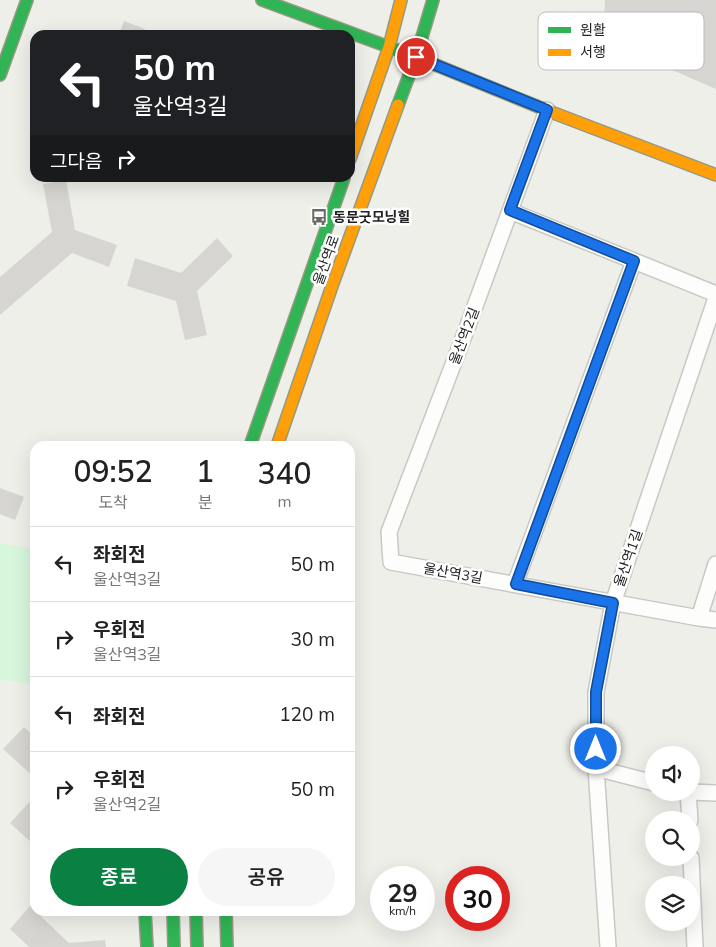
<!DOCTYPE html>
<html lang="ko">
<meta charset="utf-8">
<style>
body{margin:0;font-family:Mulish,"Noto Sans KR",sans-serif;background:#f6f6f6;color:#222;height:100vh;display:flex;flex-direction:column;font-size:19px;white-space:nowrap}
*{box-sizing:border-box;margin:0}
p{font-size:16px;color:#767676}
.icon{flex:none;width:28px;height:28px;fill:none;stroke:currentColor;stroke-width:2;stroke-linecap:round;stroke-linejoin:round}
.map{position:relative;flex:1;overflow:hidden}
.panel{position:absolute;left:30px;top:441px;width:325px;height:475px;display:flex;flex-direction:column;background:#fff;border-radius:15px;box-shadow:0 5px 20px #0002}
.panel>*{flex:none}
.banner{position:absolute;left:30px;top:30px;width:325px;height:152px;border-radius:15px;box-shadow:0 5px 20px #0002;background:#202124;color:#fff;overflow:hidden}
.buttons{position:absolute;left:645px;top:746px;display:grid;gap:10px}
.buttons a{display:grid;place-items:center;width:55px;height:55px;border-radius:50%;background:#fff;box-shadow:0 5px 20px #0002;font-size:25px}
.speed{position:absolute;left:370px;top:866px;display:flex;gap:10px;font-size:25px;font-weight:700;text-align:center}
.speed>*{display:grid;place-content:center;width:65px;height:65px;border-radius:50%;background:#fff;box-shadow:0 5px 20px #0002;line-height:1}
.speed small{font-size:12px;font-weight:400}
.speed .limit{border:8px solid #d22;background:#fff;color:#111}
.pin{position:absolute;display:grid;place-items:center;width:42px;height:42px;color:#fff;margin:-21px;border:2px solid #fff;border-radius:50%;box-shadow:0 1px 5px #0007}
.me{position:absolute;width:55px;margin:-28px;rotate:0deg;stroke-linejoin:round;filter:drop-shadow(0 0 4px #0008)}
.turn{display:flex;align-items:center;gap:18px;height:105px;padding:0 20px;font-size:22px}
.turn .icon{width:65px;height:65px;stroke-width:2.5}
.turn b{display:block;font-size:35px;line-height:42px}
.then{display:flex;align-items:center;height:48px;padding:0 20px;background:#0003;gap:10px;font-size:19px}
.eta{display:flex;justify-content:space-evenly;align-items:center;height:85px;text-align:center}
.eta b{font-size:30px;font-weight:600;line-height:35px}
.primary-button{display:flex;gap:10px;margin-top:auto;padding:10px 20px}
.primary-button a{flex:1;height:58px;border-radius:30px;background:#0b8043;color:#fff;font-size:20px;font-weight:600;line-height:58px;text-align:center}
.primary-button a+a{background:#f6f6f6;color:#222}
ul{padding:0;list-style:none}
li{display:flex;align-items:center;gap:15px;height:75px;padding:0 20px;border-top:1px solid #e0e0e0}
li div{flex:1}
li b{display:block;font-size:19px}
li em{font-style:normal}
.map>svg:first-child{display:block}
.park{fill:#d7f7dc}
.building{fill:#d6d5d1}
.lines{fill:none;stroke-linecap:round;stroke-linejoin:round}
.street-casing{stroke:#c8c8c6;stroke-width:18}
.fast-casing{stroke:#959b80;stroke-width:14}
.slow-casing{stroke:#959b80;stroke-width:14}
.street{stroke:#fdfdfc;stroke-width:15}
.fast{stroke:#30b455;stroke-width:11}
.slow{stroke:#ff9f0a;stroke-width:11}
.route-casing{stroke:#114b97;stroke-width:12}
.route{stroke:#1a73e8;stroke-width:9}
.labels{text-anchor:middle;stroke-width:5;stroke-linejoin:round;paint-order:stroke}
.poi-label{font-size:14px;font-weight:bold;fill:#212121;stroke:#fff;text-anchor:start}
.street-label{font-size:14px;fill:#212121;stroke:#fff}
.key{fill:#fff;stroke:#bcbcbc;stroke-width:1}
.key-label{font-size:14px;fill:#212121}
</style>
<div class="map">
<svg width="716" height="947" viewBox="0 0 716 947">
<rect width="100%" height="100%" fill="#efefea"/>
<path class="park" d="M0,543L35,549V684L0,680Z"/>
<path class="building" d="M605,0H716V89L603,40Z
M124,21L145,29L143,35H119Z
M66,180L75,230L117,245L109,267L72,253L0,315V277L52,232L43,184Z
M217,238L233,256L197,291L207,335L185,340L176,301L127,286L135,258L181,273Z
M0,488L24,497L15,520L0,514Z
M24,727L35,737V778L3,749Z
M35,796V842L33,844L10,823Z
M30,906L69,943L105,940L106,947H29L10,929Z"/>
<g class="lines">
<g class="street-casing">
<path id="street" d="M547,110L467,328L389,532L391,562L699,618L716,620
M510,211L716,294
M515,584L634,261
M699,618L716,564
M596,768L654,783
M688,792L690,820
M691,792L716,793
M691,858L695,947
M608,947L596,768V692L613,603L716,298"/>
</g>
<g class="fast-casing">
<path id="fast" d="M262,0L416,57L551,112
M0,75L27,0
M398,105L416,57L433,0
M250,446L344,178
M145,911L147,947
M173,911L174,947
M196,911L197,947
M226,911L227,947"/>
</g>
<g class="slow-casing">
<path id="slow" d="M551,112L716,175
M350,159L389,47L401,0
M277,446L332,286L398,105"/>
</g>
<use href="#street" class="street"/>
<use href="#fast" class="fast"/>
<use href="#slow" class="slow"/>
</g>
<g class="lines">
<g class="route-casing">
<path id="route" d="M416,57L547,110L510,210L634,261L516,584L613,603L596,692V749"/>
</g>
<use href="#route" class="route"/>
</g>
<defs>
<g id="bus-bare" transform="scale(1.35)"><path d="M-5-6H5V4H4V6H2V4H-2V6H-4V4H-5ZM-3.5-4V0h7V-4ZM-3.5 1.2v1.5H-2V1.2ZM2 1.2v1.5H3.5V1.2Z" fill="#696967" stroke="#fff" stroke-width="2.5" paint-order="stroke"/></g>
</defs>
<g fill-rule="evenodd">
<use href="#bus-bare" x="319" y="217"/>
</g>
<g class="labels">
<g class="poi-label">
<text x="333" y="222">동문굿모닝힐</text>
</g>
<g class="street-label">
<text transform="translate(326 260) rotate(-70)" y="5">울산역로</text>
<text transform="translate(464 336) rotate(-69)" y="5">울산역2길</text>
<text transform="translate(628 558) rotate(-71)" y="5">울산역1길</text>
<text transform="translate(453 573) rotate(10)" y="5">울산역3길</text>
</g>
</g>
<rect x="538" y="12" width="166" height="58" rx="8" class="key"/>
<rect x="548" y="27" width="23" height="6" fill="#30b455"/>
<rect x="548" y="49" width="23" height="7" fill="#ff9f0a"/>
<g class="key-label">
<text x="580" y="35">원활</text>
<text x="580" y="57">서행</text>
</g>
</svg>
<div class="buttons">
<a><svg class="icon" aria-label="sound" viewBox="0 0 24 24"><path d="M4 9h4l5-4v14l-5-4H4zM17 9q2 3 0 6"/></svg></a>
<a><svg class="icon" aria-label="search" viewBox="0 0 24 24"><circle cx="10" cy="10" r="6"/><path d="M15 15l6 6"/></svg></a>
<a><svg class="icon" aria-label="layers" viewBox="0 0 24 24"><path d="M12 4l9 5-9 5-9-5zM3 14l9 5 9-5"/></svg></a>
</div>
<div class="speed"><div>29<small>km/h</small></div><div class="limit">30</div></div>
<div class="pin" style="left:416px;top:57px;background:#d93025"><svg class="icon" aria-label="arrive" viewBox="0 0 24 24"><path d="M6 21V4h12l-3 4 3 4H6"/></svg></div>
<svg class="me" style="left:596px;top:749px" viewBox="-20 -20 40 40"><circle r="17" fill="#1a73e8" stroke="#fff" stroke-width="3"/><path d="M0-11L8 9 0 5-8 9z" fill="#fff"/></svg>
<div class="banner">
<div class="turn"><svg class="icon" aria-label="left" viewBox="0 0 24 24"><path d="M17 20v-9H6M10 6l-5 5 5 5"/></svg><div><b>50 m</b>울산역3길</div></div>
<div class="then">그다음<svg class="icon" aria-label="right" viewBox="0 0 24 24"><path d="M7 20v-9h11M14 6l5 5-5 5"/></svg></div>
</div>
<section class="panel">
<div class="eta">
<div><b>09:52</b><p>도착</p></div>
<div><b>1</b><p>분</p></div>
<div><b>340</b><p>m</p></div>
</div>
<ul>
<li><svg class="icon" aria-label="left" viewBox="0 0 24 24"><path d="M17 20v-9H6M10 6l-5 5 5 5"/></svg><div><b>좌회전</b><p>울산역3길</p></div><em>50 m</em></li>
<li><svg class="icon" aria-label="right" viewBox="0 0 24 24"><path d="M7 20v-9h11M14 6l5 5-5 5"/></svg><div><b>우회전</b><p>울산역3길</p></div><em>30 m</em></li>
<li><svg class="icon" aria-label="left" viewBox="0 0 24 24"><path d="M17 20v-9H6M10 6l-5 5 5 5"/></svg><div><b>좌회전</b></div><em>120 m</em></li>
<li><svg class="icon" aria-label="right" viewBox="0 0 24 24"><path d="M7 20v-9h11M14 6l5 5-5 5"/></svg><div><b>우회전</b><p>울산역2길</p></div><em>50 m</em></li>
</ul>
<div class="primary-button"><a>종료</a><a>공유</a></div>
</section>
</div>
